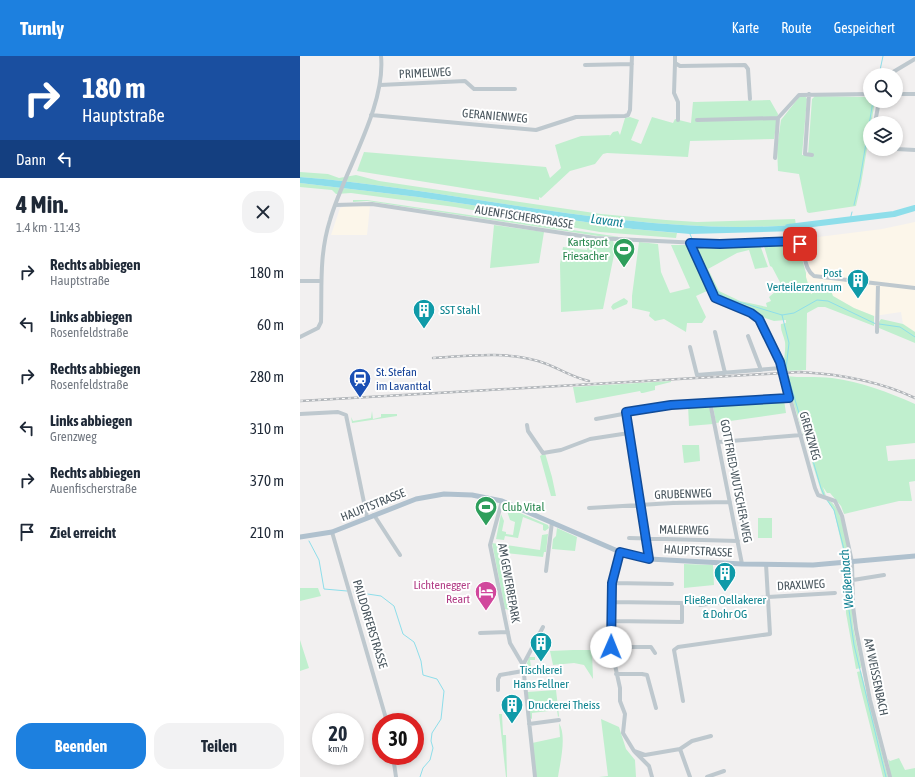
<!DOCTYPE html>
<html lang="de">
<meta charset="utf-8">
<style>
body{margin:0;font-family:"Asap Condensed",sans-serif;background:#f2f2f3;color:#1f2937;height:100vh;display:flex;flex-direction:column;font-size:15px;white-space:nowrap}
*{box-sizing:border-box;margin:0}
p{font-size:13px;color:#747a83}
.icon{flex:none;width:22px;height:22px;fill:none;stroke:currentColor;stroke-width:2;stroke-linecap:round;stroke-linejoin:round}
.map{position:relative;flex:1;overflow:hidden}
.drawer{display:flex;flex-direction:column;background:#fff;width:300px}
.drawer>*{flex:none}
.hud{background:#1a4fa0;color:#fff;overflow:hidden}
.fabs{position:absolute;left:563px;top:12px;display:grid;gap:8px}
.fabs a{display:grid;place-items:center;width:40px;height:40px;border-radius:50%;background:#fff;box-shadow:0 2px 6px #0003;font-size:20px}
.speed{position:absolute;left:12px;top:657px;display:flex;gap:8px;font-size:20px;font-weight:700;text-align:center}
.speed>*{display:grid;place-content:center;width:52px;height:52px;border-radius:50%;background:#fff;box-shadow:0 2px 6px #0003;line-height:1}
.speed small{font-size:10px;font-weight:400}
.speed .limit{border:6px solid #d22;background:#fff;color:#111}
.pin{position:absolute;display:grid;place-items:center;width:34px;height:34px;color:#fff;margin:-17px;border-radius:8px;box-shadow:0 2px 6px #0006}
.me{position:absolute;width:44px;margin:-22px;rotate:1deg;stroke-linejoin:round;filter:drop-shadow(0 0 3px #0008)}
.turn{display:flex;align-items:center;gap:14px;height:84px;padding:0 16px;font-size:18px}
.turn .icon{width:52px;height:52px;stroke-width:2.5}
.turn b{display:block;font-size:28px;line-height:34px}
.then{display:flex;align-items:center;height:38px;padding:0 16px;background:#0003;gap:8px;font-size:15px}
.round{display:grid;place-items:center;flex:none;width:42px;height:42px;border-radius:16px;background:#f2f2f3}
.summary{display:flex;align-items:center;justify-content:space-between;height:68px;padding:0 16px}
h1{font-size:24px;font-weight:700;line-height:30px}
.primary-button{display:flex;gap:8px;margin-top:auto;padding:8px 16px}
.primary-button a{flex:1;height:46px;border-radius:16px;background:#1d80df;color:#fff;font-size:16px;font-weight:700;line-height:46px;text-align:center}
.primary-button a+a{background:#f2f2f3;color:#1f2937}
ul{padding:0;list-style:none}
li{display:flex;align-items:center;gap:12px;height:52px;padding:0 16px}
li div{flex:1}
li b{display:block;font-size:15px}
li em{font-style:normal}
header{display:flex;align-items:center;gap:24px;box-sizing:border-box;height:56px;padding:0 20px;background:#1d80df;color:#fff}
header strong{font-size:19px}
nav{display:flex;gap:22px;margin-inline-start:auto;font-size:14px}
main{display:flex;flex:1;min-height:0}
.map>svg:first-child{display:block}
.commercial{fill:#fcf6ea}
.green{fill:#c0efce}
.water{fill:#8edeea}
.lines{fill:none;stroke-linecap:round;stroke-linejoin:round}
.stream{stroke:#8edeea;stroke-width:1}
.river{stroke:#8edeea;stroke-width:6}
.minor{stroke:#bec8ce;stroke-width:4}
.major{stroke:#b0c1ce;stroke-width:5}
.rail-casing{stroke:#b2b6ba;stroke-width:2.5}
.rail{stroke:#fff;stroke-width:1;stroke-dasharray:3;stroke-linecap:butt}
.route-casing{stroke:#114b97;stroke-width:10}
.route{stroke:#1a73e8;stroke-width:7}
.labels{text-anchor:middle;stroke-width:4;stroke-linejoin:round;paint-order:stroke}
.street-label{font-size:12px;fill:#48555d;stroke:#fff}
.leisure-label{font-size:12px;fill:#27864d;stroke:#fff;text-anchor:end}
.culture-label{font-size:12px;fill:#0d838f;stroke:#fff;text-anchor:start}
.transit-label{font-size:12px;fill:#164399;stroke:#fff;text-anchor:start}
.hotel-label{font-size:12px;fill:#b23c85;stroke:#fff;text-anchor:end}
.water-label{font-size:13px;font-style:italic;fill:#0f8092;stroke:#fff}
</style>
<header>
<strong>Turnly</strong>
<nav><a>Karte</a><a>Route</a><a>Gespeichert</a></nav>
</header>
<main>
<section class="drawer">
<div class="hud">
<div class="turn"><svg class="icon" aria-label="right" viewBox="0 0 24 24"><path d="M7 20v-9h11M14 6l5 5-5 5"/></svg><div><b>180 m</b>Hauptstraße</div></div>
<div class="then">Dann<svg class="icon" aria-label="left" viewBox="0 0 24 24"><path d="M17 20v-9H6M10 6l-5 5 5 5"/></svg></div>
</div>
<div class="summary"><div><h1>4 Min.</h1><p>1.4 km · 11:43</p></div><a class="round"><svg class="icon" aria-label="close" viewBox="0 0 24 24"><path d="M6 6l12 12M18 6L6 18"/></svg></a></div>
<ul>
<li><svg class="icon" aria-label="right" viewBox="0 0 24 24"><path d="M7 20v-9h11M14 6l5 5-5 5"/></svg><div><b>Rechts abbiegen</b><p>Hauptstraße</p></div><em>180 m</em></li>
<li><svg class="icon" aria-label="left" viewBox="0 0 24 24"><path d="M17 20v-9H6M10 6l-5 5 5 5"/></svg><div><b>Links abbiegen</b><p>Rosenfeldstraße</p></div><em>60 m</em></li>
<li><svg class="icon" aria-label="right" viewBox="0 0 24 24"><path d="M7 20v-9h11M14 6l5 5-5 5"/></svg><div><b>Rechts abbiegen</b><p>Rosenfeldstraße</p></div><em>280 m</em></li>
<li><svg class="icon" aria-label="left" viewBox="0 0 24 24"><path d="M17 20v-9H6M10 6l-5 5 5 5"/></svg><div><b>Links abbiegen</b><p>Grenzweg</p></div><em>310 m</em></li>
<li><svg class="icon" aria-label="right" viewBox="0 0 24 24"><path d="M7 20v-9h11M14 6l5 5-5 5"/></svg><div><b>Rechts abbiegen</b><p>Auenfischerstraße</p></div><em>370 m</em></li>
<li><svg class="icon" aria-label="arrive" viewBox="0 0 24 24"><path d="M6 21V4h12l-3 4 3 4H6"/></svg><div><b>Ziel erreicht</b></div><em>210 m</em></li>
</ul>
<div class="primary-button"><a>Beenden</a><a>Teilen</a></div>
</section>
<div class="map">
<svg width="615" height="721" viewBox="0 0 615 721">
<rect width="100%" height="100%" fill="#f2f0f0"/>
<path class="commercial" d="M46,150H70L67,179H31L40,152Z
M615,166V276L603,268L601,256L574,260L554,252L533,240L511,239L506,221V217L510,214L502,183L582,173Z"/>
<path class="green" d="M500,40H505L507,43L502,99H508L512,43L515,40L570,41V45H575L561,128L556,150L509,157L507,156L499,118L478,115L477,92L481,64Z
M470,44L478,58L474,83L390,85L388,101L307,97L303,98L295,108L270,115L241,142L239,141V144L57,115L64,96L246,111L250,122L261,112L255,89L281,80L310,79L309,81L313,76L318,75L320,79L325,62L330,61L339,64L331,84L341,88L352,61L373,67L375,63L391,67L393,46Z
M0,116L28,118L39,122L56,119L79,125L301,158L366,164L397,166L495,163L496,169C329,181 165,134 0,121Z
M0,127L118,141L333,173L377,177L376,182L300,176L155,151L51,137L36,138L32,134L0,131Z
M53,144H67L320,181L298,180L67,145L53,146Z
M194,169L244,176L239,207L190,212Z
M289,184H313L315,194L303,253L261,256L260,208L263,191L287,194Z
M339,186L358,188L361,216L370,237L390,232L371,189H387L390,192L409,234L396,240L406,261L402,267H387L386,276L364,263L355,265L349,260L350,256L332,252V240Z
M496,187L498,189L506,217V221L511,238L528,227L533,240L554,252L574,260V270L525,251H518L507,257L506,314L484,315C483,305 486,295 485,286C484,280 480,274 481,268L486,267V264L474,265L465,262L459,257L416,240L394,191L460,189L468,211L455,213L449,194L437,197L408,213L419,235L440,245L467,251L466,247L471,245L469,241L482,230L472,211L470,210L464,190L466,188Z
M324,242L328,245L327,248L313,254L311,251L313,248Z
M581,263L603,268L615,276V287L579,272V266Z
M485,320C501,322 516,320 532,322C561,326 588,336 615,348V387L586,390L588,405L615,403V425L609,426L612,445H599L544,458L541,450L530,437H527L523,431L526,440L522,438Z
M371,325V326L355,330V334L343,337H341L340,335L276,347L273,331Z
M484,344L486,357L416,367L413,350L415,347Z
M406,348L409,350L413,368L389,370L388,349Z
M72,355L73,363L81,361V358H97V360L52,367L51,361L53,365L71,362Z
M382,389H399L400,405L384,407Z
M245,397L252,421L256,440H251L240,400Z
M526,443C543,448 546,488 550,503H545L534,455Z
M204,450L248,469L249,472L245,475L243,474V469L223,461L218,482L205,480L204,484L196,483L201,458L204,465L202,475L206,476V478L213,479L215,466L210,464L207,455H203Z
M458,462H472V482H458Z
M257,472L277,481L275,495L252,493L253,483L256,480Z
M248,478L246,496H244L243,501L205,497L203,519L205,521L210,554L205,553L192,487L240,494L242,479Z
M384,508L413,509L414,529L384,532Z
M550,510L553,570L561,609V612L556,613L546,557L545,511Z
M0,532H18L21,540L0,545Z
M0,584L9,612L0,615Z
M273,594H292L293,623L284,609L274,607L253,609L250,595Z
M229,601H235V604H230L231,611L233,612H253L254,619H251V613L243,614V619L233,620V612L225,613Z
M561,615L588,721H583L560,630L557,616Z
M256,634L259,660L258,661L257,654L232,657V663L230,662L227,636Z
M199,658H202L203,679H206L207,721H206Z
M301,663L319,671L326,693L335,704L336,721H299L308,720Z
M259,667C267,680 260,707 258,721H236L232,687L260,681Z
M599,702L605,714L615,712V721H591L588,703L590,705Z"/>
<path class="water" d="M0,121C165,134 329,181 496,169L497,175L390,178L333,173L118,141L0,127Z"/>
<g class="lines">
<path class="stream" d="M579,19L583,0
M554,149L560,123L573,45
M550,164L552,156
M390,178L393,185
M395,189C403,206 409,233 426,242L482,259L494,257L517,244L528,245L576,268
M482,259L489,287L486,313L521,432L524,439
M579,268L600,271L615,281
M527,444L534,454L547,505
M9,485L19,504L24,533L47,535
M547,508L548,547L554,589L586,721
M54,536L81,540L94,550L103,578L114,586L116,591L121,605L123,619L137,623L144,635L141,663L132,677L131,685L133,692L130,704L123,712L120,721"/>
<path class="river" d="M488,171L594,158L615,152"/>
<path class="minor" d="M375,0V7L380,10L445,9L448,13L450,43
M375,7L374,37L378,46V64
M285,9L332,8
M588,19L615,3
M80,29L165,25L174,33H215
M509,38L505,98L512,99
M596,38H615
M71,59L236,74L276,61L325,60L328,59L330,54L332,0
M397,64L478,62L499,39L570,38
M575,67L579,45
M596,93L615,94
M475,102L478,62
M35,149L72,148L295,182L420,188L497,185C507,195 502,211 514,220L615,232
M389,187L415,242L451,257L459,263L480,306L515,432L518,439L535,445L542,460L552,506L553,550L556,573L570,644L590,721
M0,225H21
M415,276L425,317
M577,276L578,228
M448,280L461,314
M0,281L18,272L21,266C22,230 19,199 30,164C44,115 86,51 81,0
M390,291L397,319L481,312
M410,346L442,508
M326,356L349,503
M0,358L38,356L46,359L67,461
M296,363L371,349L489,342
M227,369L228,375L243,397L261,394L290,383L329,377
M419,386L501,379
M202,445L190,489L210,587L223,609
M289,452L373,447L430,446
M74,459L100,499
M32,476L87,666
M329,482L438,485
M320,496L312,527L311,591L320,632V645L325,658L323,677L334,695L345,699L380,693L390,721
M246,515L252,466
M553,524L584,519
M312,527L372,528
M311,546L382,547V566L312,565
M400,549L468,541L535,537
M180,577L208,576
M311,591H351L355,597
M316,618H342L347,619L356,652
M198,634V623L200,619L223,615
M383,645L374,594L378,591L470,578L466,508
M229,668L259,664
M380,693L392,685L411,680
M335,696L349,710L352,721
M93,700L96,721
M235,721L223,609L243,571
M407,721L424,715"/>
<path class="major" d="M0,481L32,476L116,443L144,438L172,439L202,445L320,496L349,503L442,508L513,509L615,500"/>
<g class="rail-casing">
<path id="rail" d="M133,302C168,300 204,295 238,305C256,310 270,321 289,325
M0,345L500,316C540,318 579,325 615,342"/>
</g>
<use href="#rail" class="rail"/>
</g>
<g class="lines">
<g class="route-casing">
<path id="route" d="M311,591L312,527L320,496L349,503L326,356L371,349L489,342L480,306L459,263L451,257L415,242L390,187L420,188L497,185L500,188"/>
</g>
<use href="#route" class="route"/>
</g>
<defs>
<g id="stadium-pin" transform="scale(1.15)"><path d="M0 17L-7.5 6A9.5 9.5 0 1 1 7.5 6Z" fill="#2e9e5b" stroke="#fff"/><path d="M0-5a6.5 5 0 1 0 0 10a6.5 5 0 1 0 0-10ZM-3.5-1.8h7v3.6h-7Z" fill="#fff"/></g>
<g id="building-pin" transform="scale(1.15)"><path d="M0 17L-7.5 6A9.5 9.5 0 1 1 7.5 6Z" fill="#0f9aa8" stroke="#fff"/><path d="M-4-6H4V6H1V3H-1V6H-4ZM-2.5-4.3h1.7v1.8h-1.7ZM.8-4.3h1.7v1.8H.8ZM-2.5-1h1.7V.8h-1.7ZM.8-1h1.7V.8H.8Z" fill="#fff"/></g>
<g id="station-pin" transform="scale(1.15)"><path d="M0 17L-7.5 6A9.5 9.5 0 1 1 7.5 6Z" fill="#1a4fb4" stroke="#fff"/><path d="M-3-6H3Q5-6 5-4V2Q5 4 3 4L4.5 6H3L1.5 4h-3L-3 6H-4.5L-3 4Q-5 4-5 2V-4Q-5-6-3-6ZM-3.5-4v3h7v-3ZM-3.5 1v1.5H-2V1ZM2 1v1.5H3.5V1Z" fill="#fff"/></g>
<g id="hotel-pin" transform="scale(1.15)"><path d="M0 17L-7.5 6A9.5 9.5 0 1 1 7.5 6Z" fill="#d1479c" stroke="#fff"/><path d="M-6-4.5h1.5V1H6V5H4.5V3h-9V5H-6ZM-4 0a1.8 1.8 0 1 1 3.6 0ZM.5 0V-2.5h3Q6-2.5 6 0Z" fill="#fff"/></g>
</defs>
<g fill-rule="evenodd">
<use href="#stadium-pin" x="324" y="193"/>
<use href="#building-pin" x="558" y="224"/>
<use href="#building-pin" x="124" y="254"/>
<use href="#station-pin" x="60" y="323"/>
<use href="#stadium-pin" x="186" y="451"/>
<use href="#building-pin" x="425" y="517"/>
<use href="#hotel-pin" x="186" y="536"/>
<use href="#building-pin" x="241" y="587"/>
<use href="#building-pin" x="212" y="649"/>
</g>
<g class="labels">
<g class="street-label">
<text transform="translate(125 17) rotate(-3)" y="4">PRIMELWEG</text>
<text transform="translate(195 60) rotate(5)" y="4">GERANIENWEG</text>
<text transform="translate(224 161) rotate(9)" y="4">AUENFISCHERSTRASSE</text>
<text transform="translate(510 380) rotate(74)" y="4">GRENZWEG</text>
<text transform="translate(436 425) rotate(79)" y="4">GOTTFRIED-WUTSCHER-WEG</text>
<text transform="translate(383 438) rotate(-2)" y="4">GRUBENWEG</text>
<text transform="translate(73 449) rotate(-22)" y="4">HAUPTSTRASSE</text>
<text transform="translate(384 474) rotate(1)" y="4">MALERWEG</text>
<text transform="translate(398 495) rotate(3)" y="4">HAUPTSTRASSE</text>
<text transform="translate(209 527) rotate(80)" y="4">AM GEWERBEPARK</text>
<text transform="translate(501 529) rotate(-3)" y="4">DRAXLWEG</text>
<text transform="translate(70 568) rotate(73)" y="4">PAILDORFERSTRASSE</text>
<text transform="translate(576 621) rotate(78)" y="4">AM WEISSENBACH</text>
</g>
<g class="leisure-label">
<text x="308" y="190">Kartsport<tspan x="308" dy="14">Friesacher</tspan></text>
<text x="202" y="455" text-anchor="start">Club Vital</text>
</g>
<g class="culture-label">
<text x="542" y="221" text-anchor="end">Post<tspan x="542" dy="14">Verteilerzentrum</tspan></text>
<text x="140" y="258">SST Stahl</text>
<text x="425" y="548" text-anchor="middle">Fließen Oellakerer<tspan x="425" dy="14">&amp; Dohr OG</tspan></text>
<text x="241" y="618" text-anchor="middle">Tischlerei<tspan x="241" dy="14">Hans Fellner</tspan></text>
<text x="228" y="653">Druckerei Theiss</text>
</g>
<g class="transit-label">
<text x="76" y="320">St. Stefan<tspan x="76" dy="14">im Lavanttal</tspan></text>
</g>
<g class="hotel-label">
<text x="170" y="533">Lichtenegger<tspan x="170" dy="14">Reart</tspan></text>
</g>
<g class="water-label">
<text transform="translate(307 164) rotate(8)" y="5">Lavant</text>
<text transform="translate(546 523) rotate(-95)" y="5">Weißenbach</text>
</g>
</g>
</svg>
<div class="fabs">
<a><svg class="icon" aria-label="search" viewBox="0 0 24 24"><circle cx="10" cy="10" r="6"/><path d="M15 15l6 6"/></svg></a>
<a><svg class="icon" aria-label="layers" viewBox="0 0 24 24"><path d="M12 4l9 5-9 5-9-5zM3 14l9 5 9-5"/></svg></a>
</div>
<div class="speed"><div>20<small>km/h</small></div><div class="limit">30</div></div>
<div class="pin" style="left:500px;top:188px;background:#d93025"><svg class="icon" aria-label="arrive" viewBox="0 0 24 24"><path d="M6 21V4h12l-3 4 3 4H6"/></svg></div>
<svg class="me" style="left:311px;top:591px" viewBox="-20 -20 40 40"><circle r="19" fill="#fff"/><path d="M0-13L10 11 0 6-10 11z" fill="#1a73e8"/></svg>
</div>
</main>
